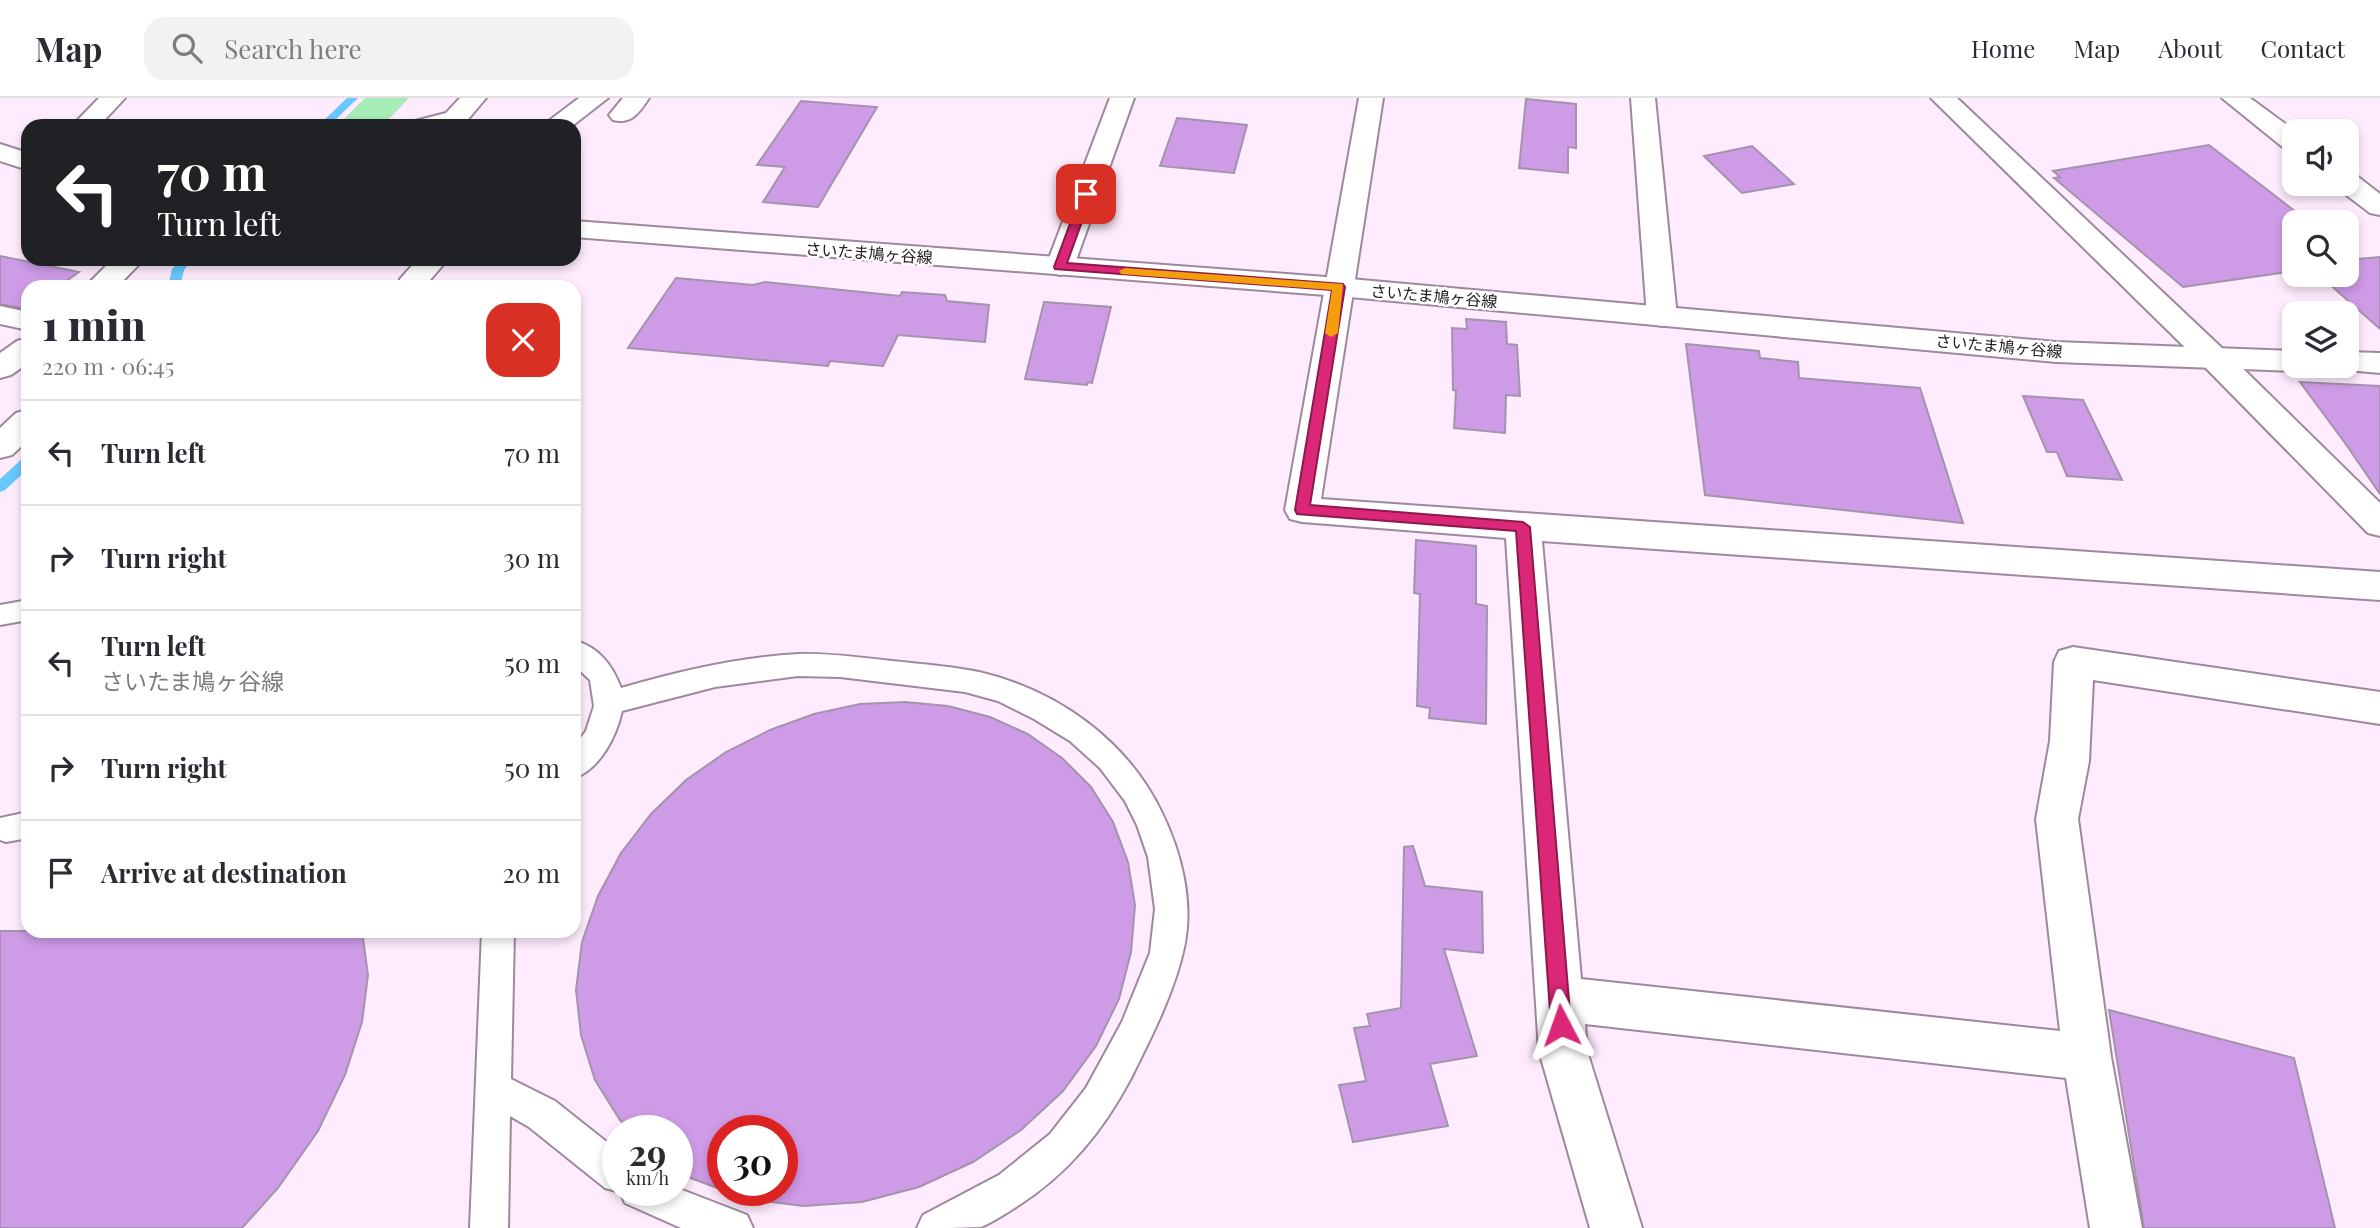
<!DOCTYPE html>
<meta charset="utf-8">
<style>
body{margin:0;font-family:"Playfair Display","Noto Sans JP",serif;background:#f2f2f3;color:#2b2b33;height:100vh;display:flex;flex-direction:column;font-size:26px;white-space:nowrap}
*{box-sizing:border-box;margin:0}
p{font-size:23px;color:#7c7c81}
.icon{flex:none;width:38px;height:38px;fill:none;stroke:currentColor;stroke-width:2;stroke-linecap:round;stroke-linejoin:round}
.map{position:relative;flex:1;overflow:hidden}
.drawer{position:absolute;left:21px;top:182px;width:560px;height:658px;display:flex;flex-direction:column;background:#fff;border-radius:21px;box-shadow:0 4px 10px #0003}
.drawer>*{flex:none}
.guide{position:absolute;left:21px;top:21px;width:560px;height:147px;border-radius:21px;box-shadow:0 4px 10px #0003;background:#202124;color:#fff;overflow:hidden}
.fabs{position:absolute;left:2282px;top:21px;display:grid;gap:14px}
.fabs a{display:grid;place-items:center;width:77px;height:77px;border-radius:14px;background:#fff;box-shadow:0 4px 10px #0003;font-size:35px}
.speed{position:absolute;left:602px;top:1017px;display:flex;gap:14px;font-size:35px;font-weight:700;text-align:center}
.speed>*{display:grid;place-content:center;width:91px;height:91px;border-radius:50%;background:#fff;box-shadow:0 4px 10px #0003;line-height:1}
.speed small{font-size:18px;font-weight:400}
.speed .limit{border:10px solid #d22;background:#fff;color:#111}
.pin{position:absolute;display:grid;place-items:center;width:60px;height:60px;color:#fff;margin:-30px;border-radius:14px;box-shadow:0 4px 10px #0006}
.me{position:absolute;width:77px;margin:-38px;rotate:356deg;stroke-linejoin:round;filter:drop-shadow(0 0 5px #0008)}
.turn{display:flex;align-items:center;gap:24px;height:147px;padding:0 21px;font-size:32px}
.turn .icon{width:91px;height:91px;stroke-width:2.5}
.turn b{display:block;font-size:49px;line-height:60px}
.round{display:grid;place-items:center;flex:none;width:74px;height:74px;border-radius:21px;background:#f2f2f3}
.head{display:flex;align-items:center;justify-content:space-between;height:119px;padding:0 21px}
h1{font-size:42px;font-weight:800;line-height:52px}
ul{padding:0;list-style:none}
li{display:flex;align-items:center;gap:21px;height:105px;padding:0 21px;border-top:2px solid #e1e1e2}
li div{flex:1}
li b{display:block;font-size:26px}
li em{font-style:normal}
header{display:flex;align-items:center;gap:42px;box-sizing:border-box;height:98px;padding:0 35px;background:#fff;border-bottom:2px solid #e1e1e2}
header strong{font-size:33px}
nav{display:flex;gap:38px;margin-inline-start:auto;font-size:24px}
.search{width:490px;height:63px;background:#f2f2f3;display:flex;align-items:center;gap:18px;box-sizing:border-box;padding:0 24px;border-radius:21px;color:#7c7c81;font-size:26px}
.map>svg:first-child{display:block}
.green{fill:#a7ebb7}
.lines{fill:none;stroke-linecap:round;stroke-linejoin:round}
.stream{fill:#68c7fe;fill-rule:evenodd}
.building{fill:#ce9be7;stroke:#a393ac;stroke-width:2}
.service-casing{stroke:#9e889c;stroke-width:4}
.minor-casing{stroke:#9e889c;stroke-width:4}
.secondary-casing{stroke:#9e889c;stroke-width:4}
.service{fill:#fff;fill-rule:evenodd}
.minor{fill:#fff;fill-rule:evenodd}
.secondary{fill:#fff;fill-rule:evenodd}
.route{fill:#db2777;stroke:#8e194d;stroke-width:2}
.slow{fill:#f59e0b}
.labels{text-anchor:middle;stroke-width:5;stroke-linejoin:round;paint-order:stroke}
.far-street-label{font-size:16px;fill:#221921;stroke:#fff}
</style>
<header>
<strong>Map</strong>
<div class="search"><svg class="icon" aria-label="search" viewBox="0 0 24 24"><circle cx="10" cy="10" r="6"/><path d="M15 15l6 6"/></svg>Search here</div>
<nav><a>Home</a><a>Map</a><a>About</a><a>Contact</a></nav>
</header>
<div class="map">
<svg width="2380" height="1130" viewBox="0 0 2380 1130">
<rect width="100%" height="100%" fill="#feebfd"/>
<path class="green" d="M365,0H409L382,28H337Z"/>
<g class="lines">
<path class="stream" d="M347,0H358L329,28H318Z
M181,161H193L184,172L180,189H168L172,171Z
M28,358V371L5,392L0,394V381L23,360Z"/>
</g>
<path class="building" d="M1526,1L1576,6V50L1568,49V75L1519,70Z
M801,3L877,9L818,109L763,104L785,69L757,67Z
M1177,20L1247,27L1234,75L1160,68Z
M2209,47L2309,124H2294V173L2183,189L2054,80L2060,79L2053,73Z
M1752,48L1794,86L1742,95L1704,58Z
M2347,153L2357,161L2380,159V231L2319,177H2347Z
M0,158L79,174L58,189H28L27,211L0,206Z
M676,180L753,187L765,184L900,198L902,194L945,197L947,203L989,207L985,244L898,237L883,268L830,263L828,268L628,250Z
M1044,204L1111,209L1092,285L1088,284L1087,287L1025,281Z
M1466,221L1506,224L1507,246L1517,247L1520,298L1506,297L1505,335L1454,330L1456,293L1453,292L1452,230L1467,231Z
M1686,246L1759,253L1760,260L1798,264L1799,280L1920,290L1963,425L1705,397Z
M2300,284L2380,288V396L2345,345Z
M2023,298L2083,302L2122,382L2067,378L2057,354H2047Z
M1416,442L1476,448V506L1487,508L1486,626L1429,620L1430,610L1417,608L1420,496L1414,495Z
M905,604L948,608L990,619L1028,636L1062,660L1091,689L1113,724L1128,764L1135,807L1131,854L1119,901L1096,948L1063,993L1021,1032L973,1064L919,1089L862,1104L803,1108L749,1101L724,1092H782V1032H723V1092L677,1075V1032H630L620,1022L595,982L581,937L576,892L582,844L598,798L621,755L651,716L686,682L726,654L770,632L814,616L860,606Z
M1413,748L1425,788L1482,794L1483,855L1444,851L1477,958L1430,966L1448,1028L1353,1044L1339,987L1366,983L1354,930L1370,928L1367,916L1401,910L1404,749Z
M0,833H362L368,877L362,924L345,977L318,1033L278,1090L242,1130H0Z
M2109,912L2294,960L2335,1130H2144Z"/>
<g class="lines">
<g class="service-casing">
<path id="service" d="M28,502V522L0,527V507Z
M574,542C599,550 612,566 621,590C679,573 739,559 799,556C830,555 861,560 892,563C921,566 950,568 979,574C1057,592 1127,642 1162,715C1181,754 1193,801 1185,845C1176,891 1152,938 1131,980C1103,1033 1068,1076 1016,1109C1005,1116 993,1124 981,1129C963,1130 936,1130 917,1130L923,1117L999,1077L1050,1036L1086,990L1122,924L1150,855L1155,811L1148,759L1137,727L1125,703L1100,670L1070,643L1034,621L998,603L965,594L840,579L798,578L715,589L622,613C616,639 600,671 574,680V649L586,633L594,608L590,582L574,567Z
M28,714V740L6,744L0,742V720Z
M482,833H514L511,981L555,1003L618,1053V1092L677,1090L747,1117L753,1130H681L625,1105L620,1094L605,1090L529,1029L510,1018L508,1130H470Z"/>
</g>
<g class="minor-casing">
<path id="minor" d="M99,0H125L99,28H72Z
M460,0H486L464,26L411,28L415,23L446,15Z
M579,0H608L572,28H542Z
M623,0H649C640,14 631,27 613,22L609,17Z
M1110,0H1134L1074,168L1070,174L1060,177L1050,174L1046,168Z
M1359,0H1383L1321,401L2380,474V502L1542,443L1581,881L2060,933L2036,721L2050,643L2054,564L2059,553L2073,549L2380,594V626L2093,582L2089,663L2078,721L2111,959L2142,1130H2090L2066,980L1585,926L1587,953L1642,1130H1590L1539,953L1506,440L1302,424L1290,421L1285,412Z
M1631,0H1655L1677,219L1673,225L1662,228L1651,225L1647,219Z
M1931,0H1957L2225,253L2380,405V438L2368,435L2203,267Z
M113,161H144L117,189H85Z
M418,161H448L430,182L432,189H402L400,181Z
M0,208L28,214V232L0,226Z
M28,240V265L11,277L0,280V255L17,243Z
M28,312V342L12,357L0,360V330L16,315Z"/>
</g>
<g class="secondary-casing">
<path id="secondary" d="M2222,0H2250L2295,33L2294,53L2285,51Z
M0,46L28,55V72L0,63Z
M2347,76L2357,78L2380,96V117L2370,115L2337,90L2335,86H2347Z
M574,123L1339,180L2056,244L2294,253V268H2306L2294,273L2056,264L1339,198L574,139Z
M2347,254L2380,255V275L2336,271L2334,268H2347Z"/>
</g>
<use href="#service" class="service"/>
<use href="#minor" class="minor"/>
<use href="#secondary" class="secondary"/>
</g>
<path class="route" d="M1086,93L1092,96L1067,165L1343,186L1345,189L1310,407L1523,424L1530,429L1571,927L1568,933L1561,936L1554,933L1551,927L1516,433L1297,416L1295,412L1332,192L1055,171L1054,169L1081,96Z"/>
<path class="slow" d="M1125,170L1343,186L1338,235L1331,239L1325,235L1332,192L1121,176L1119,173Z"/>
<g class="labels">
<g class="far-street-label">
<text transform="translate(869 155) rotate(4)" y="6">さいたま鳩ヶ谷線</text>
<text transform="translate(1434 198) rotate(5)" y="6">さいたま鳩ヶ谷線</text>
<text transform="translate(1999 248) rotate(5)" y="6">さいたま鳩ヶ谷線</text>
</g>
</g>
</svg>
<div class="fabs">
<a><svg class="icon" aria-label="sound" viewBox="0 0 24 24"><path d="M4 9h4l5-4v14l-5-4H4zM17 9q2 3 0 6"/></svg></a>
<a><svg class="icon" aria-label="search" viewBox="0 0 24 24"><circle cx="10" cy="10" r="6"/><path d="M15 15l6 6"/></svg></a>
<a><svg class="icon" aria-label="layers" viewBox="0 0 24 24"><path d="M12 4l9 5-9 5-9-5zM3 14l9 5 9-5"/></svg></a>
</div>
<div class="speed"><div>29<small>km/h</small></div><div class="limit">30</div></div>
<div class="pin" style="left:1086px;top:96px;background:#d93025"><svg class="icon" aria-label="arrive" viewBox="0 0 24 24"><path d="M6 21V4h12l-3 4 3 4H6"/></svg></div>
<svg class="me" style="left:1561px;top:927px" viewBox="-20 -20 40 40"><path d="M0-17L14 15 0 8-14 15z" fill="#db2777" stroke="#fff" stroke-width="4"/></svg>
<div class="guide">
<div class="turn"><svg class="icon" aria-label="left" viewBox="0 0 24 24"><path d="M17 20v-9H6M10 6l-5 5 5 5"/></svg><div><b>70 m</b>Turn left</div></div>
</div>
<section class="drawer">
<div class="head"><div><h1>1 min</h1><p>220 m · 06:45</p></div><a class="round" style="background:#d93025;color:#fff"><svg class="icon" aria-label="close" viewBox="0 0 24 24"><path d="M6 6l12 12M18 6L6 18"/></svg></a></div>
<ul>
<li><svg class="icon" aria-label="left" viewBox="0 0 24 24"><path d="M17 20v-9H6M10 6l-5 5 5 5"/></svg><div><b>Turn left</b></div><em>70 m</em></li>
<li><svg class="icon" aria-label="right" viewBox="0 0 24 24"><path d="M7 20v-9h11M14 6l5 5-5 5"/></svg><div><b>Turn right</b></div><em>30 m</em></li>
<li><svg class="icon" aria-label="left" viewBox="0 0 24 24"><path d="M17 20v-9H6M10 6l-5 5 5 5"/></svg><div><b>Turn left</b><p>さいたま鳩ヶ谷線</p></div><em>50 m</em></li>
<li><svg class="icon" aria-label="right" viewBox="0 0 24 24"><path d="M7 20v-9h11M14 6l5 5-5 5"/></svg><div><b>Turn right</b></div><em>50 m</em></li>
<li><svg class="icon" aria-label="arrive" viewBox="0 0 24 24"><path d="M6 21V4h12l-3 4 3 4H6"/></svg><div><b>Arrive at destination</b></div><em>20 m</em></li>
</ul>
</section>
</div>
